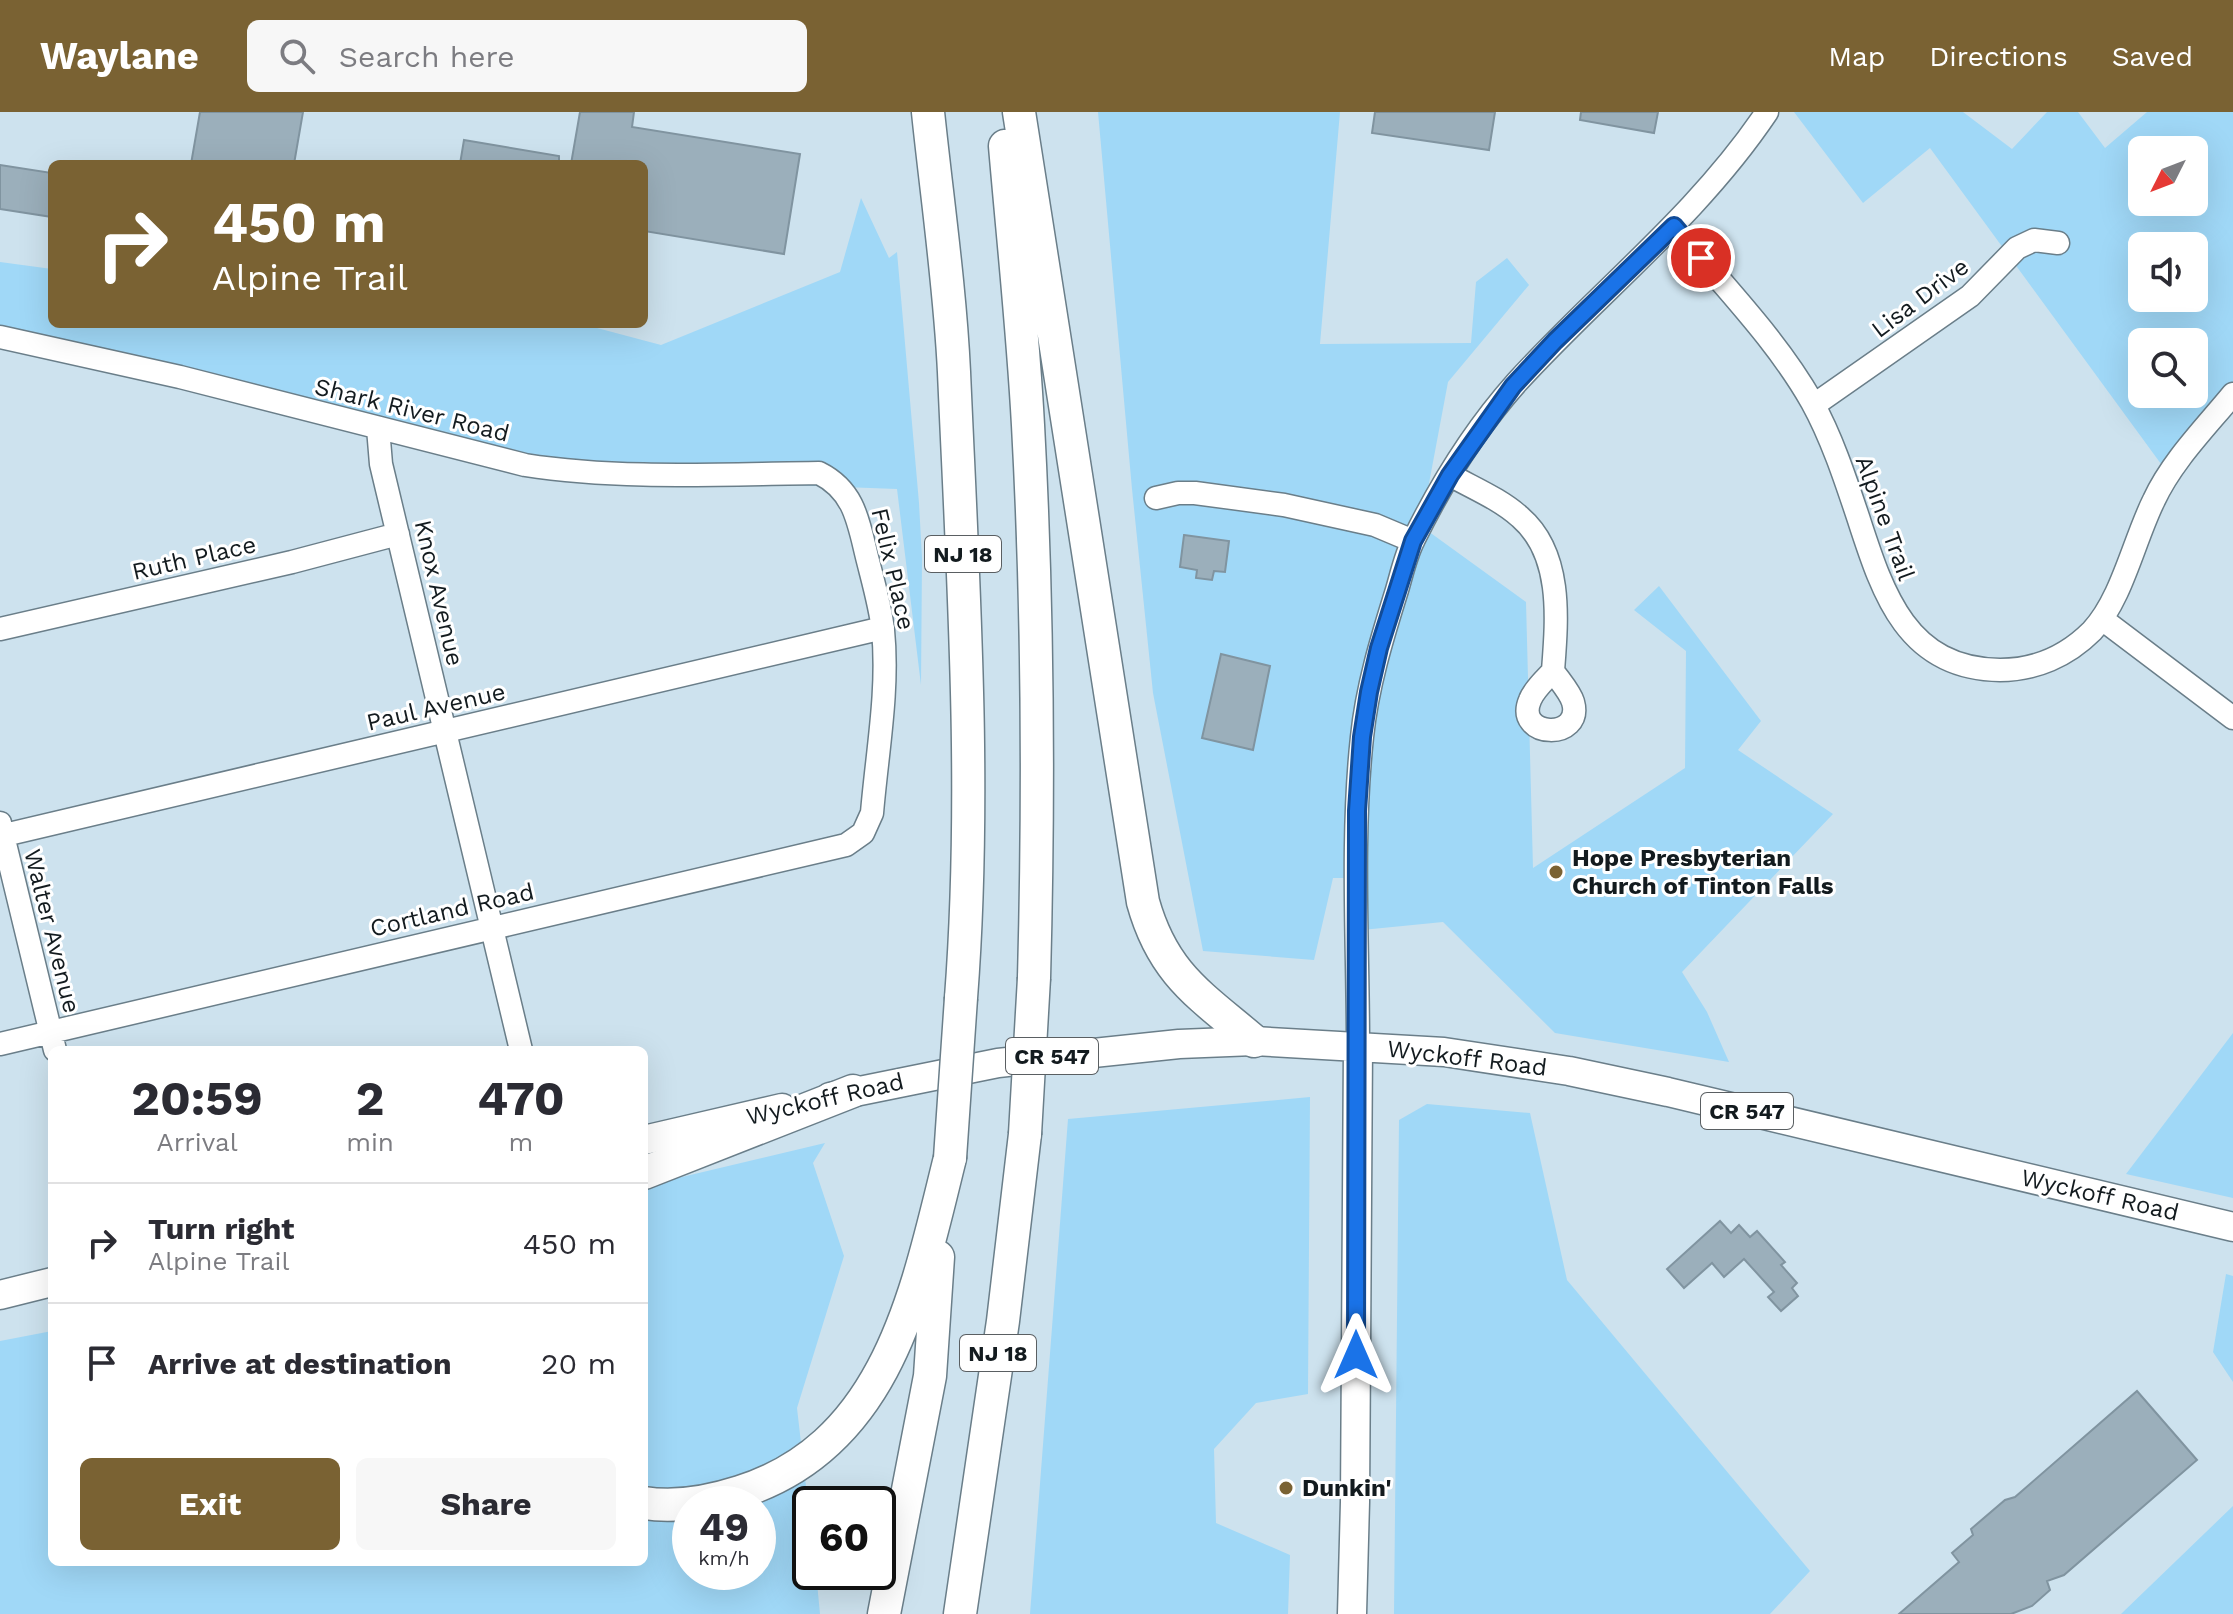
<!DOCTYPE html>
<style>
body{margin:0;font-family:"Work Sans",sans-serif;background:#f7f7f7;color:#2b2b33;height:100vh;display:flex;flex-direction:column;font-size:30px;white-space:nowrap}
*{box-sizing:border-box;margin:0}
p{font-size:26px;color:#7c7c81}
.icon{flex:none;width:44px;height:44px;fill:none;stroke:currentColor;stroke-width:2;stroke-linecap:round;stroke-linejoin:round}
.map{position:relative;flex:1;overflow:hidden}
.drawer{position:absolute;left:48px;top:934px;width:600px;height:520px;display:flex;flex-direction:column;background:#fff;border-radius:12px;box-shadow:0 8px 32px #0002}
.drawer>*{flex:none}
.banner{position:absolute;left:48px;top:48px;width:600px;height:168px;border-radius:12px;box-shadow:0 8px 32px #0002;background:#7a6233;color:#fff;overflow:hidden}
.needle{width:52px;rotate:228deg}
.tools{position:absolute;left:2128px;top:24px;display:grid;gap:16px}
.tools a{display:grid;place-items:center;width:80px;height:80px;border-radius:12px;background:#fff;box-shadow:0 8px 32px #0002;font-size:40px}
.speed{position:absolute;left:672px;top:1374px;display:flex;gap:16px;font-size:40px;font-weight:700;text-align:center}
.speed>*{display:grid;place-content:center;width:104px;height:104px;border-radius:50%;background:#fff;box-shadow:0 8px 32px #0002;line-height:1}
.speed small{font-size:20px;font-weight:400}
.speed .limit{border:4px solid #111;border-radius:12px;background:#fff;color:#111}
.pin{position:absolute;display:grid;place-items:center;width:68px;height:68px;color:#fff;margin:-34px;border:4px solid #fff;border-radius:50%;box-shadow:0 2px 8px #0007}
.me{position:absolute;width:88px;margin:-44px;rotate:0deg;stroke-linejoin:round;filter:drop-shadow(0 0 6px #0008)}
.turn{display:flex;align-items:center;gap:28px;height:168px;padding:0 32px;font-size:36px}
.turn .icon{width:104px;height:104px;stroke-width:2.5}
.turn b{display:block;font-size:56px;line-height:68px}
.eta{display:flex;justify-content:space-evenly;align-items:center;height:136px;text-align:center}
.eta b{font-size:48px;font-weight:700;line-height:56px}
.action{display:flex;gap:16px;margin-top:auto;padding:16px 32px}
.action a{flex:1;height:92px;border-radius:12px;background:#7a6233;color:#fff;font-size:32px;font-weight:700;line-height:92px;text-align:center}
.action a+a{background:#f7f7f7;color:#2b2b33}
ul{padding:0;list-style:none}
li{display:flex;align-items:center;gap:24px;height:120px;padding:0 32px;border-top:2px solid #e1e1e2}
li div{flex:1}
li b{display:block;font-size:30px}
li em{font-style:normal}
header{display:flex;align-items:center;gap:48px;box-sizing:border-box;height:112px;padding:0 40px;background:#7a6233;color:#fff}
header strong{font-size:38px}
nav{display:flex;gap:44px;margin-inline-start:auto;font-size:28px}
.search{width:560px;height:72px;background:#f7f7f7;display:flex;align-items:center;gap:20px;box-sizing:border-box;padding:0 28px;border-radius:12px;color:#7c7c81;font-size:30px}
.map>svg:first-child{display:block}
.green{fill:#a0d8f7;fill-rule:evenodd}
.building{fill:#9bafbb;stroke:#8094a0;stroke-width:2}
.lines{fill:none;stroke-linecap:round;stroke-linejoin:round}
.minor-casing{stroke:#6a7e89;stroke-width:25}
.major-casing{stroke:#6a7e89;stroke-width:31}
.highway-casing{stroke:#6a7e89;stroke-width:35}
.minor{stroke:#fff;stroke-width:22}
.major{stroke:#fff;stroke-width:28}
.highway{stroke:#fff;stroke-width:32}
.highway-bridge-casing{stroke:#6a7e89;stroke-width:35;stroke-linecap:butt}
.highway-bridge{stroke:#fff;stroke-width:32}
.route-casing{stroke:#114b97;stroke-width:20}
.route{stroke:#1a73e8;stroke-width:14}
.poi-dot{fill:#7a6233;stroke:#fff;stroke-width:3}
.labels{text-anchor:middle;stroke-width:6;stroke-linejoin:round;paint-order:stroke}
.shield{fill:#fff;stroke:#5a5f62;stroke-width:2}
.shield-label{font-size:22px;font-weight:bold;fill:#131b1f}
.street-label{font-size:24px;fill:#131b1f;stroke:#fff}
.poi-label{font-size:24px;font-weight:bold;fill:#131b1f;stroke:#fff;text-anchor:start}
</style>
<header>
<strong>Waylane</strong>
<div class="search"><svg class="icon" aria-label="search" viewBox="0 0 24 24"><circle cx="10" cy="10" r="6"/><path d="M15 15l6 6"/></svg>Search here</div>
<nav><a>Map</a><a>Directions</a><a>Saved</a></nav>
</header>
<div class="map">
<svg width="2233" height="1502" viewBox="0 0 2233 1502">
<rect width="100%" height="100%" fill="#cde2ee"/>
<path class="green" d="M1098,0H1340L1320,232L1471,231L1476,170L1507,146L1529,173L1448,270L1421,414L1526,490L1533,756L1685,656L1686,539L1634,498L1659,474L1761,609L1738,638L1833,702L1682,860L1707,900L1729,950L1555,921L1443,810L1362,818L1358,766H1333L1314,848L1203,839L1153,581L1132,377Z
M1794,0H1963L2012,37L2047,0H2078L2105,36L2147,0H2233V282L2172,367L1930,36L1863,91ZM2142,38H2194V90H2142ZM2142,134H2194V186H2142ZM2142,230H2194V282H2142Z
M861,86L889,146L897,140L919,391L922,446L921,573L897,377L602,366L0,224V150L52,157V212H582L661,233L840,160Z
M2233,921V1086L2126,1062Z
M1310,985L1308,1282L1256,1291L1214,1337L1216,1411L1290,1443L1288,1502H1030L1068,1007Z
M1427,992L1530,1001L1567,1168L1810,1459L1770,1502H1394L1399,1008Z
M825,1031L813,1051L844,1144L797,1296L810,1409V1460H816L820,1502H0V1229L52,1219V1450H644V1074ZM690,1392H758V1460H690Z
M2226,1162L2233,1164V1270L2213,1240Z
M2233,1394V1502H2121Z"/>
<path class="building" d="M200,0H303L294,52H191Z
M580,0H634L632,15L800,42L784,142L644,119V52H571Z
M1375,0H1495L1489,38L1372,21Z
M1581,0H1658L1654,21L1580,8Z
M464,28L559,44V52H460Z
M0,53L52,61V105L0,97Z
M1184,423L1229,429L1225,460L1214,459L1212,468L1196,466L1197,458L1180,455Z
M1221,542L1270,554L1253,638L1202,626Z
M1720,1109L1731,1121L1739,1113L1750,1125L1757,1119L1785,1150L1781,1153L1797,1171L1792,1176L1798,1184L1781,1199L1768,1185L1774,1180L1744,1147L1724,1165L1712,1151L1684,1176L1667,1157Z
M2137,1279L2197,1348L2064,1463L2047,1469L2050,1478L2032,1494L2011,1502H1899L1959,1450L1952,1441L1973,1423L1971,1417L2005,1388L2015,1385Z"/>
<g class="lines">
<g class="minor-casing">
<path id="minor" d="M1674,114C1721,172 1775,225 1812,290C1832,326 1846,369 1859,408C1883,482 1907,557 2000,558C2035,558 2067,544 2092,519C2122,487 2134,428 2154,388C2172,349 2206,315 2233,282
M0,225L180,265L525,353C622,368 721,362 819,361C853,378 858,407 866,441C872,466 880,492 883,518C889,578 877,641 872,701L863,721L846,733L0,932
M1814,293L1970,184L2017,136L2034,128L2058,131
M378,316L381,352L521,938
M1450,363C1473,376 1500,387 1520,405C1563,442 1557,507 1553,559
M1156,386L1178,381H1195L1284,393L1375,413L1413,429
M2102,507L2233,606
M0,517L292,450L398,422
M1553,559C1559,568 1570,580 1573,590C1584,629 1514,626 1530,588C1534,577 1546,567 1553,559Z
M0,711L55,938
M0,724L883,516
M1358,934C1358,832 1351,727 1362,625C1367,575 1382,526 1397,478C1402,461 1406,442 1414,427C1441,372 1476,316 1517,270C1600,179 1698,103 1767,0"/>
</g>
<g class="major-casing">
<path id="major" d="M830,985L998,951L1179,932L1254,929L1444,940L1569,959L1668,980L2233,1115
M644,1028L782,996
M0,1183L52,1170
M1352,1502L1355,1390L1358,934"/>
</g>
<g class="highway-casing">
<path id="highway" d="M928,0C937,86 950,175 954,260C963,468 977,678 961,886
M1019,0L1143,790C1163,862 1200,883 1254,929
M1005,34C1013,127 1023,220 1028,313C1038,498 1039,681 1034,866
M644,1061L853,979
M644,1391C676,1396 709,1390 740,1380C889,1333 917,1178 950,1046
M884,1502L930,1264L938,1145
M960,1502L1003,1209L1025,1022"/>
</g>
<use href="#minor" class="minor"/>
<use href="#major" class="major"/>
<use href="#highway" class="highway"/>
<g class="highway-bridge-casing">
<path id="highway-bridge" d="M1025,1022L1034,866
M950,1046L961,886"/>
</g>
<use href="#highway-bridge" class="highway-bridge"/>
</g>
<g class="lines">
<g class="route-casing">
<path id="route" d="M1356,1243L1357,699L1362,625L1369,580L1379,536L1413,429L1450,363L1513,274L1555,229L1674,114L1701,146"/>
</g>
<use href="#route" class="route"/>
</g>
<g class="poi-dot">
<circle cx="1556" cy="760" r="8"/>
<circle cx="1286" cy="1376" r="8"/>
</g>
<g class="labels">
<g class="shield">
<rect x="925" y="424" width="76" height="36" rx="6"/>
<rect x="1006" y="926" width="92" height="36" rx="6"/>
<rect x="1701" y="981" width="92" height="36" rx="6"/>
<rect x="960" y="1223" width="76" height="36" rx="6"/>
</g>
<g class="shield-label">
<text x="963" y="450">NJ 18</text>
<text x="1052" y="952">CR 547</text>
<text x="1747" y="1007">CR 547</text>
<text x="998" y="1249">NJ 18</text>
</g>
<g class="street-label">
<text transform="translate(1920 186) rotate(-37)" y="8">Lisa Drive</text>
<text transform="translate(412 298) rotate(14)" y="8">Shark River Road</text>
<text transform="translate(1885 406) rotate(70)" y="8">Alpine Trail</text>
<text transform="translate(194 446) rotate(-13)" y="8">Ruth Place</text>
<text transform="translate(893 457) rotate(77)" y="8">Felix Place</text>
<text transform="translate(439 481) rotate(77)" y="8">Knox Avenue</text>
<text transform="translate(436 595) rotate(-13)" y="8">Paul Avenue</text>
<text transform="translate(452 798) rotate(-13)" y="8">Cortland Road</text>
<text transform="translate(52 819) rotate(76)" y="8">Walter Avenue</text>
<text transform="translate(1467 946) rotate(7)" y="8">Wyckoff Road</text>
<text transform="translate(825 987) rotate(-13)" y="8">Wyckoff Road</text>
<text transform="translate(2100 1083) rotate(13)" y="8">Wyckoff Road</text>
</g>
<g class="poi-label">
<text x="1572" y="754">Hope Presbyterian<tspan x="1572" dy="28">Church of Tinton Falls</tspan></text>
<text x="1302" y="1384">Dunkin'</text>
</g>
</g>
</svg>
<div class="tools">
<a><svg class="needle" viewBox="-14 -14 28 28"><path d="M0-13l5 13h-10z" fill="#e53935"/><path d="M0 13l5-13h-10z" fill="#7c7c81"/></svg></a>
<a><svg class="icon" aria-label="sound" viewBox="0 0 24 24"><path d="M4 9h4l5-4v14l-5-4H4zM17 9q2 3 0 6"/></svg></a>
<a><svg class="icon" aria-label="search" viewBox="0 0 24 24"><circle cx="10" cy="10" r="6"/><path d="M15 15l6 6"/></svg></a>
</div>
<div class="speed"><div>49<small>km/h</small></div><div class="limit">60</div></div>
<div class="pin" style="left:1701px;top:146px;background:#d93025"><svg class="icon" aria-label="arrive" viewBox="0 0 24 24"><path d="M6 21V4h12l-3 4 3 4H6"/></svg></div>
<svg class="me" style="left:1356px;top:1243px" viewBox="-20 -20 40 40"><path d="M0-17L14 15 0 8-14 15z" fill="#1a73e8" stroke="#fff" stroke-width="4"/></svg>
<div class="banner">
<div class="turn"><svg class="icon" aria-label="right" viewBox="0 0 24 24"><path d="M7 20v-9h11M14 6l5 5-5 5"/></svg><div><b>450 m</b>Alpine Trail</div></div>
</div>
<section class="drawer">
<div class="eta">
<div><b>20:59</b><p>Arrival</p></div>
<div><b>2</b><p>min</p></div>
<div><b>470</b><p>m</p></div>
</div>
<ul>
<li><svg class="icon" aria-label="right" viewBox="0 0 24 24"><path d="M7 20v-9h11M14 6l5 5-5 5"/></svg><div><b>Turn right</b><p>Alpine Trail</p></div><em>450 m</em></li>
<li><svg class="icon" aria-label="arrive" viewBox="0 0 24 24"><path d="M6 21V4h12l-3 4 3 4H6"/></svg><div><b>Arrive at destination</b></div><em>20 m</em></li>
</ul>
<div class="action"><a>Exit</a><a>Share</a></div>
</section>
</div>
